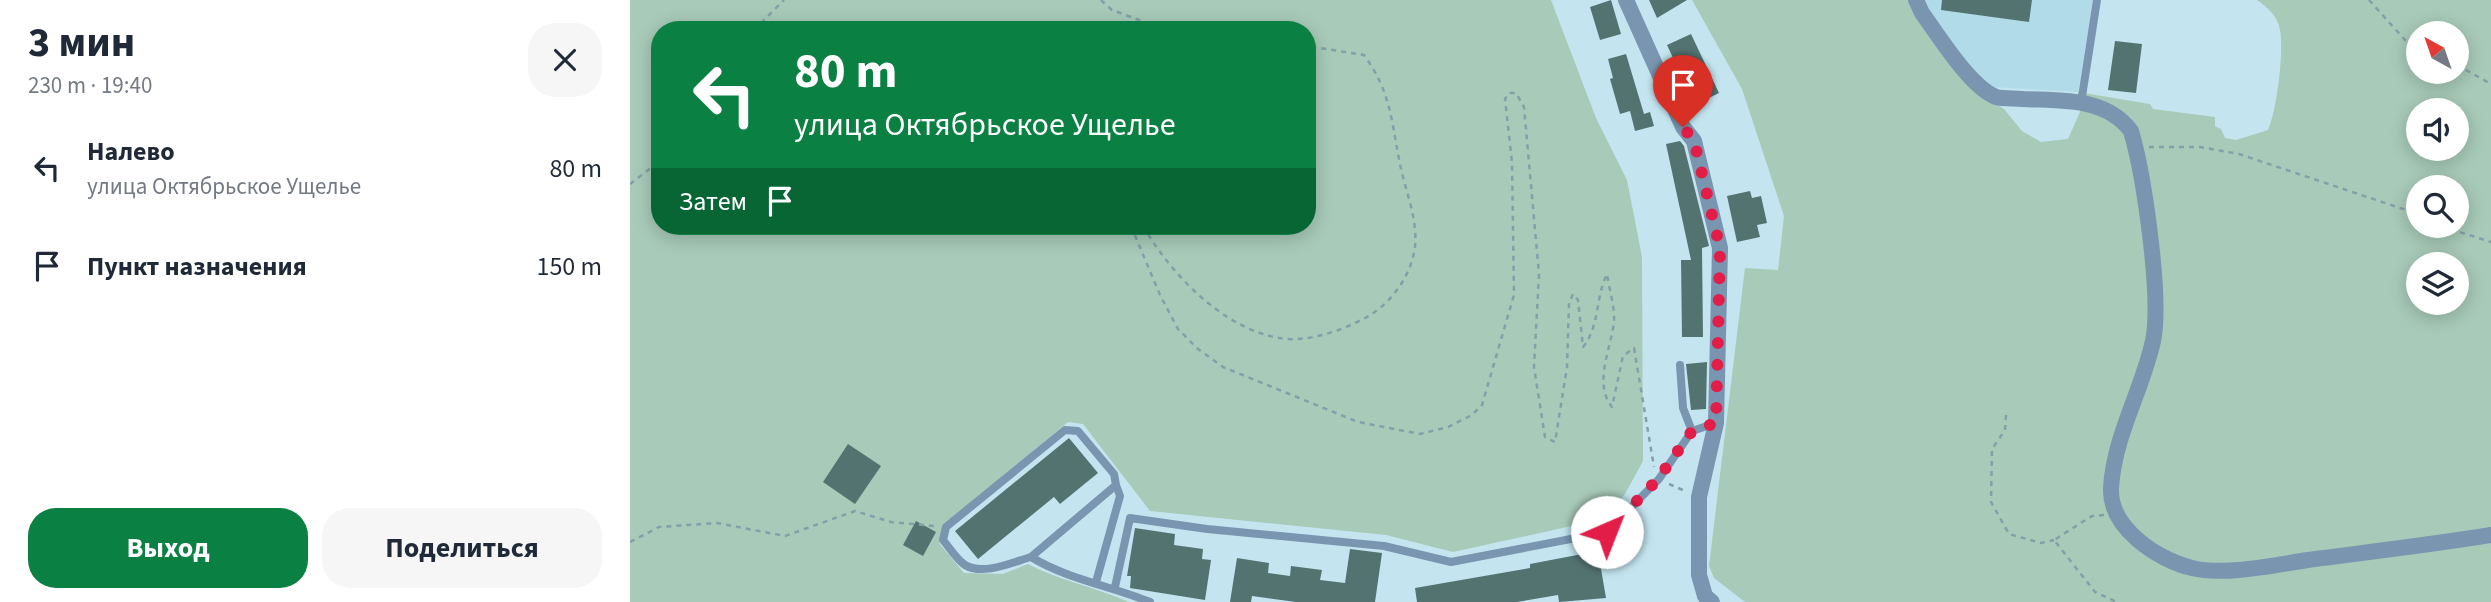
<!DOCTYPE html>
<html lang="ru">
<meta charset="utf-8">
<style>
body{margin:0;font-family:"Source Sans 3",sans-serif;background:#f6f6f7;color:#1f2937;height:100vh;display:flex;flex-direction:column;font-size:26px;white-space:nowrap}
*{box-sizing:border-box;margin:0}
p{font-size:23px;color:#747a83}
.icon{flex:none;width:38px;height:38px;fill:none;stroke:currentColor;stroke-width:2;stroke-linecap:round;stroke-linejoin:round}
.map{position:relative;flex:1;overflow:hidden}
.details{display:flex;flex-direction:column;background:#fff;width:630px}
.details>*{flex:none}
.guide{position:absolute;left:21px;top:21px;width:665px;height:214px;border-radius:28px;box-shadow:0 4px 18px #0003;background:#0b8043;color:#fff;overflow:hidden}
.needle{width:46px;rotate:320deg}
.buttons{position:absolute;left:1776px;top:21px;display:grid;gap:14px}
.buttons a{display:grid;place-items:center;width:63px;height:63px;border-radius:50%;background:#fff;box-shadow:0 4px 18px #0003;font-size:35px}
.pin{position:absolute;display:grid;place-items:center;width:60px;height:60px;color:#fff;margin:-72px -30px;border-radius:50% 50% 50% 0;rotate:-45deg;box-shadow:0 0 7px #0007}
.pin .icon{rotate:45deg}
.me{position:absolute;width:77px;margin:-38px;rotate:44deg;stroke-linejoin:round;filter:drop-shadow(0 0 5px #0008)}
.turn{display:flex;align-items:center;gap:24px;height:147px;padding:0 28px;font-size:32px}
.turn .icon{width:91px;height:91px;stroke-width:2.5}
.turn b{display:block;font-size:49px;line-height:60px}
.then{display:flex;align-items:center;height:66px;padding:0 28px;background:#0003;gap:14px;font-size:26px}
.round{display:grid;place-items:center;flex:none;width:74px;height:74px;border-radius:28px;background:#f6f6f7}
.headline{display:flex;align-items:center;justify-content:space-between;height:119px;padding:0 28px}
h1{font-size:42px;font-weight:700;line-height:52px}
.primary-button{display:flex;gap:14px;margin-top:auto;padding:14px 28px}
.primary-button a{flex:1;height:80px;border-radius:28px;background:#0b8043;color:#fff;font-size:28px;font-weight:700;line-height:80px;text-align:center}
.primary-button a+a{background:#f6f6f7;color:#1f2937}
ul{padding:0;list-style:none}
li{display:flex;align-items:center;gap:21px;height:98px;padding:0 28px}
li div{flex:1}
li b{display:block;font-size:26px}
li em{font-style:normal}
main{display:flex;flex:1;min-height:0}
.map>svg:first-child{display:block}
.built{fill:#b1dbe9}
.green{fill:#a8cab8;fill-rule:evenodd}
.building{fill:#537371}
.lines{fill:none;stroke-linecap:round;stroke-linejoin:round}
.path{stroke:#859fa8;stroke-width:2.5;stroke-dasharray:5 5;stroke-linecap:butt}
.service{stroke:#7995b0;stroke-width:8}
.minor{stroke:#7995b0;stroke-width:16}
.route{stroke:#e11d48;stroke-width:12;stroke-dasharray:0 21.6}
</style>
<main>
<section class="details">
<div class="headline"><div><h1>3 мин</h1><p>230 m · 19:40</p></div><a class="round"><svg class="icon" aria-label="close" viewBox="0 0 24 24"><path d="M6 6l12 12M18 6L6 18"/></svg></a></div>
<ul>
<li><svg class="icon" aria-label="left" viewBox="0 0 24 24"><path d="M17 20v-9H6M10 6l-5 5 5 5"/></svg><div><b>Налево</b><p>улица Октябрьское Ущелье</p></div><em>80 m</em></li>
<li><svg class="icon" aria-label="arrive" viewBox="0 0 24 24"><path d="M6 21V4h12l-3 4 3 4H6"/></svg><div><b>Пункт назначения</b></div><em>150 m</em></li>
</ul>
<div class="primary-button"><a>Выход</a><a>Поделиться</a></div>
</section>
<div class="map">
<svg width="1861" height="602" viewBox="0 0 1861 602">
<rect width="100%" height="100%" fill="#c4e5f0"/>
<path class="built" d="M1292,0H1463L1448,92L1359,87L1350,81Z"/>
<path class="green" d="M0,0H921L966,118L997,180L1012,257L1013,461L995,494L973,519L823,552L756,535L520,511L453,424L438,422L316,523L309,543L334,573L373,574L398,564C430,581 465,587 499,602H0ZM30,30H677V226H30Z
M1062,0H1281L1344,88L1374,109L1392,131L1411,142L1438,139L1450,112L1448,92L1520,104L1523,109L1585,117V126L1591,129L1595,138L1606,140L1638,130C1647,110 1654,51 1650,30C1648,16 1637,7 1627,0H1861V602H1115L1084,578L1079,566L1115,268L1148,270L1154,216L1112,89ZM1788,33H1827V72H1788ZM1788,110H1827V149H1788ZM1788,187H1827V226H1788ZM1788,264H1827V303H1788Z"/>
<path class="building" d="M981,0L991,34L970,40L960,7Z
M1019,0H1057L1027,18Z
M1312,0H1402L1399,22L1311,10Z
M1061,34L1089,93L1065,105L1037,45Z
M1485,41L1512,44L1506,93L1478,90Z
M996,54L1014,114L1020,112L1024,126L1005,131L1000,111L990,114L980,79L983,78L978,59Z
M1050,141L1054,146L1079,246L1072,248L1073,337H1052L1051,260H1061L1036,144Z
M1120,191L1122,198L1131,196L1137,223L1127,225L1130,237L1107,242L1097,196Z
M1077,362L1076,409L1061,410L1056,364Z
M439,438L468,473L430,504L424,497L348,559L325,531Z
M218,444L251,466L225,504L193,482Z
M286,521L306,532L293,556L273,545Z
M505,528L545,534L544,545L573,549L572,559L581,560L575,600L500,588L501,576H497Z
M720,549L752,553L745,602H666L622,596L621,602H600L607,558L639,563L638,573L660,576L661,566L692,570L690,580L715,583Z
M968,551L976,598L929,602L928,595L887,602H787L785,588L900,568V564Z"/>
<g class="lines">
<path class="path" d="M471,0L482,10L536,30
M1739,0L1775,40L1788,46
M124,30L154,0
M1827,65L1861,84
M1519,147H1570L1609,154L1788,214
M0,184L30,161
M501,226L530,295L548,329L568,349L593,367L728,422L790,434L818,427L842,415L852,405L884,295L882,162L875,99L879,93H886L894,107L909,274L904,367L915,437L925,442L937,367L939,303L943,294L948,300L953,347C970,326 965,298 977,274C979,289 985,307 984,322C981,349 963,383 982,407L993,356L1004,348L1024,467
M513,226C541,274 592,328 649,338C676,343 711,331 735,318C760,305 781,277 785,247C788,217 774,188 769,159C761,117 760,91 734,55L677,46
M1811,226L1861,242
M1376,415L1375,430L1362,449L1361,502L1379,534L1411,543L1424,540
M1039,484L1055,491
M1474,515L1462,516L1424,540L1465,592L1487,602
M0,542L29,527L87,523L155,536L225,511L261,522L305,526"/>
<path class="service" d="M1451,103L1467,0
M1062,431L1086,423
M401,557L486,485L484,474L448,431L435,430L316,527L313,540C319,547 327,560 335,565C353,576 383,562 401,557C437,579 481,586 520,602
M466,582L490,496L486,485
M485,587L500,518L577,529L754,546L821,562L977,532L1029,479L1062,431L1053,408L1050,365"/>
<path class="minor" d="M996,0L1053,127L1064,141L1090,248L1086,423L1069,497V575L1075,596L1082,602
M1286,0L1292,13C1309,36 1340,87 1366,97C1374,99 1385,98 1393,99C1431,101 1476,97 1501,131C1514,175 1532,298 1523,341C1512,391 1484,436 1481,488C1479,528 1528,560 1562,568C1595,576 1644,565 1678,560C1739,552 1800,545 1861,535"/>
</g>
<g class="lines">
<path class="route" d="M977,532L1028,479L1062,431L1086,423L1090,248L1064,141L1053,127"/>
</g>
</svg>
<div class="buttons">
<a><svg class="needle" viewBox="-14 -14 28 28"><path d="M0-13l5 13h-10z" fill="#e53935"/><path d="M0 13l5-13h-10z" fill="#747a83"/></svg></a>
<a><svg class="icon" aria-label="sound" viewBox="0 0 24 24"><path d="M4 9h4l5-4v14l-5-4H4zM17 9q2 3 0 6"/></svg></a>
<a><svg class="icon" aria-label="search" viewBox="0 0 24 24"><circle cx="10" cy="10" r="6"/><path d="M15 15l6 6"/></svg></a>
<a><svg class="icon" aria-label="layers" viewBox="0 0 24 24"><path d="M12 4l9 5-9 5-9-5zM3 14l9 5 9-5"/></svg></a>
</div>
<div class="pin" style="left:1053px;top:127px;background:#d93025"><svg class="icon" aria-label="arrive" viewBox="0 0 24 24"><path d="M6 21V4h12l-3 4 3 4H6"/></svg></div>
<svg class="me" style="left:977px;top:532px" viewBox="-20 -20 40 40"><circle r="19" fill="#fff"/><path d="M0-13L10 11 0 6-10 11z" fill="#e11d48"/></svg>
<div class="guide">
<div class="turn"><svg class="icon" aria-label="left" viewBox="0 0 24 24"><path d="M17 20v-9H6M10 6l-5 5 5 5"/></svg><div><b>80 m</b>улица Октябрьское Ущелье</div></div>
<div class="then">Затем<svg class="icon" aria-label="arrive" viewBox="0 0 24 24"><path d="M6 21V4h12l-3 4 3 4H6"/></svg></div>
</div>
</div>
</main>
